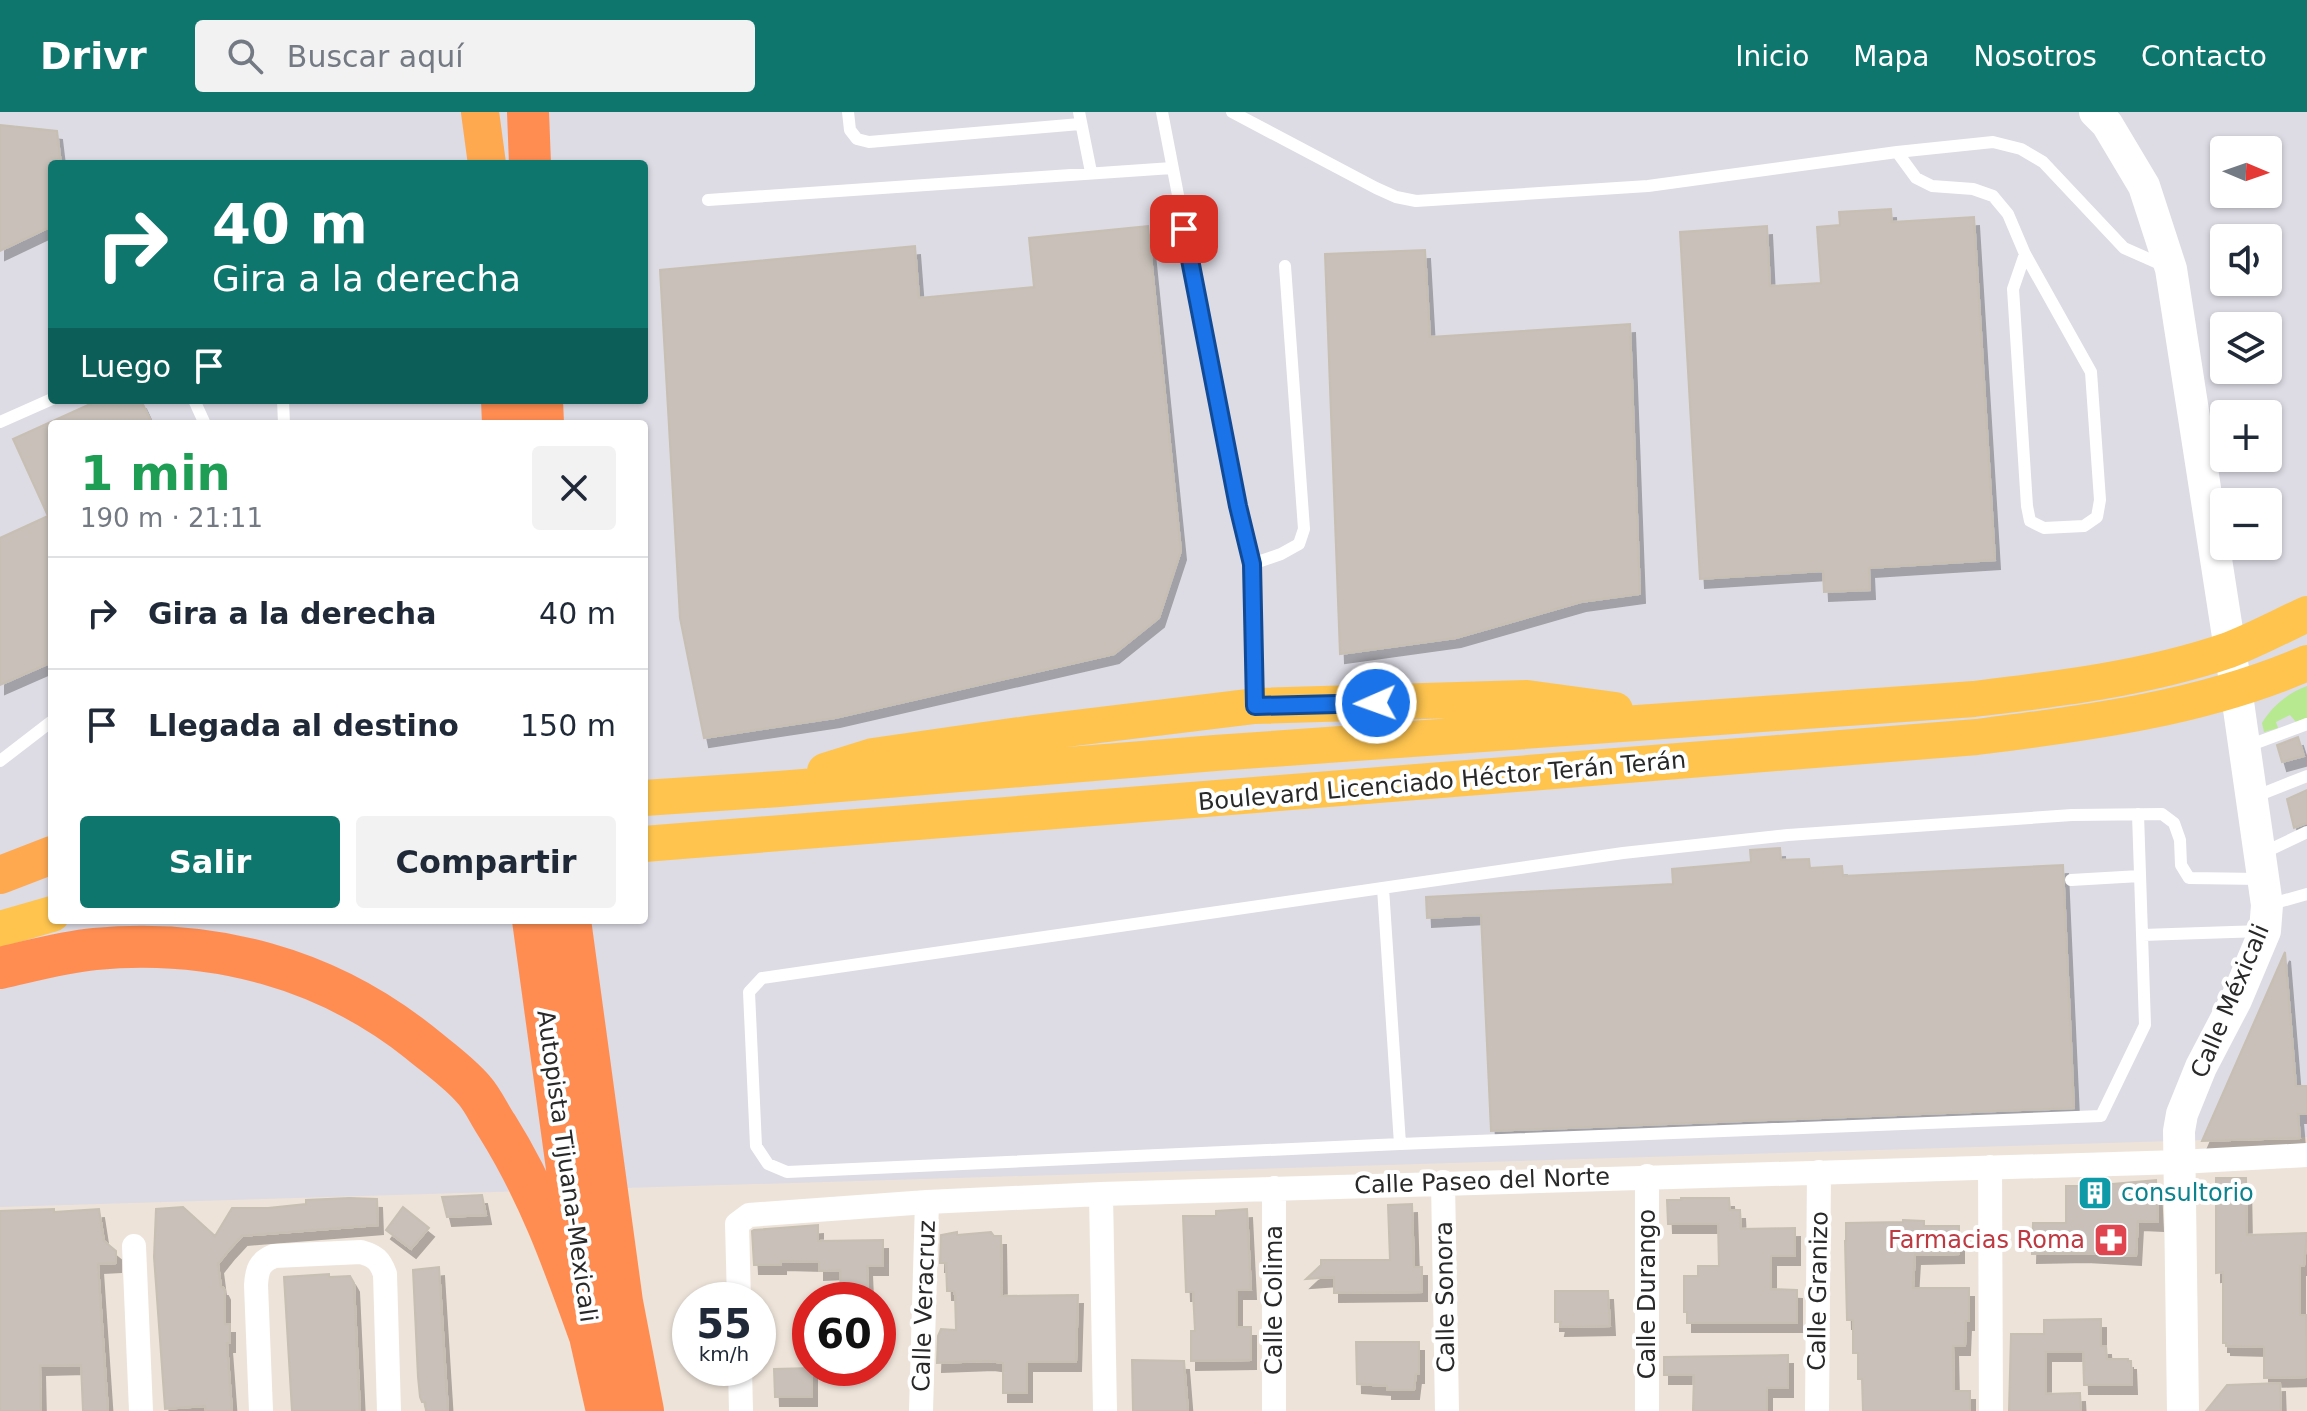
<!DOCTYPE html>
<html lang="es">
<meta charset="utf-8">
<style>
body{margin:0;font-family:"DejaVu Sans",sans-serif;background:#f2f2f3;color:#1f2937;height:100vh;display:flex;flex-direction:column;font-size:30px;white-space:nowrap}
*{box-sizing:border-box;margin:0}
p{font-size:26px;color:#747a83}
.icon{flex:none;width:44px;height:44px;fill:none;stroke:currentColor;stroke-width:2;stroke-linecap:round;stroke-linejoin:round}
.map{position:relative;flex:1;overflow:hidden}
.drawer{position:absolute;left:48px;top:308px;width:600px;height:504px;display:flex;flex-direction:column;background:#fff;border-radius:8px;box-shadow:0 2px 6px #0004}
.drawer>*{flex:none}
.guide{position:absolute;left:48px;top:48px;width:600px;height:244px;border-radius:8px;box-shadow:0 2px 6px #0004;background:#0f766e;color:#fff;overflow:hidden}
.needle{width:52px;rotate:92deg}
.buttons{position:absolute;left:2210px;top:24px;display:grid;gap:16px}
.buttons a{display:grid;place-items:center;width:72px;height:72px;border-radius:8px;background:#fff;box-shadow:0 2px 6px #0004;font-size:40px}
.speed{position:absolute;left:672px;top:1170px;display:flex;gap:16px;font-size:40px;font-weight:700;text-align:center}
.speed>*{display:grid;place-content:center;width:104px;height:104px;border-radius:50%;background:#fff;box-shadow:0 2px 6px #0004;line-height:1}
.speed small{font-size:20px;font-weight:400}
.speed .limit{border:12px solid #d22;background:#fff;color:#111}
.pin{position:absolute;display:grid;place-items:center;width:68px;height:68px;color:#fff;margin:-34px;border-radius:16px;box-shadow:0 4px 12px #0006}
.me{position:absolute;width:88px;margin:-44px;rotate:268deg;stroke-linejoin:round;filter:drop-shadow(0 0 6px #0008)}
.turn{display:flex;align-items:center;gap:28px;height:168px;padding:0 32px;font-size:36px}
.turn .icon{width:104px;height:104px;stroke-width:2.5}
.turn b{display:block;font-size:56px;line-height:68px}
.then{display:flex;align-items:center;height:76px;padding:0 32px;background:#0003;gap:16px;font-size:30px}
.round{display:grid;place-items:center;flex:none;width:84px;height:84px;border-radius:8px;background:#f2f2f3}
.summary{display:flex;align-items:center;justify-content:space-between;height:136px;padding:0 32px}
h1{font-size:48px;font-weight:800;line-height:60px;color:#1e9e55}
.button{display:flex;gap:16px;margin-top:auto;padding:16px 32px}
.button a{flex:1;height:92px;border-radius:8px;background:#0f766e;color:#fff;font-size:32px;font-weight:800;line-height:92px;text-align:center}
.button a+a{background:#f2f2f3;color:#1f2937}
ul{padding:0;list-style:none}
li{display:flex;align-items:center;gap:24px;height:112px;padding:0 32px;border-top:2px solid #e0e1e3}
li div{flex:1}
li b{display:block;font-size:30px}
li em{font-style:normal}
header{display:flex;align-items:center;gap:48px;box-sizing:border-box;height:112px;padding:0 40px;background:#0f766e;color:#fff}
header strong{font-size:38px}
nav{display:flex;gap:44px;margin-inline-start:auto;font-size:28px}
.search{width:560px;height:72px;background:#f2f2f3;display:flex;align-items:center;gap:20px;box-sizing:border-box;padding:0 28px;border-radius:8px;color:#747a83;font-size:30px}
.map>svg:first-child{display:block}
.industrial{fill:#dddbe4;fill-rule:evenodd}
.green{fill:#b7e990}
.building{fill:#c8c0b9;stroke:#c8bfb3;stroke-width:2;filter:url(#shadow)}
.lines{fill:none;stroke-linecap:round;stroke-linejoin:round}
.service{stroke:#fff;stroke-width:12}
.minor{stroke:#fff;stroke-width:24}
.secondary{stroke:#fff;stroke-width:32}
.primary{stroke:#fec44e;stroke-width:36}
.trunk{stroke:#fea850;stroke-width:38}
.motorway{stroke:#ff8d52;stroke-width:42}
.route-casing{stroke:#114b97;stroke-width:20}
.route{stroke:#1a73e8;stroke-width:14}
.labels{text-anchor:middle;stroke-width:8;stroke-linejoin:round;paint-order:stroke}
.street-label{font-size:24px;fill:#292929;stroke:#fff}
.culture-label{font-size:24px;fill:#0d838f;stroke:#fff;text-anchor:start}
.health-label{font-size:24px;fill:#be3a42;stroke:#fff;text-anchor:end}
</style>
<header>
<strong>Drivr</strong>
<div class="search"><svg class="icon" aria-label="search" viewBox="0 0 24 24"><circle cx="10" cy="10" r="6"/><path d="M15 15l6 6"/></svg>Buscar aquí</div>
<nav><a>Inicio</a><a>Mapa</a><a>Nosotros</a><a>Contacto</a></nav>
</header>
<div class="map">
<svg width="2307" height="1299" viewBox="0 0 2307 1299">
<defs>
<filter id="shadow"><feDropShadow dx="5" dy="9" stdDeviation="0" flood-color="#0004"/></filter>
</defs>
<rect width="100%" height="100%" fill="#ede3d9"/>
<path class="industrial" d="M0,0H2307V1025L0,1095ZM2224,38H2268V82H2224ZM52,52H644V288H52ZM2224,126H2268V170H2224ZM2224,214H2268V258H2224ZM2224,302H2268V346H2224ZM52,312H644V808H52ZM2224,390H2268V434H2224Z"/>
<path class="green" d="M2307,574V606L2296,610L2290,603L2276,610L2278,616L2264,620L2262,611C2272,594 2288,581 2307,574Z"/>
<path class="building" d="M0,13L57,19L61,52H52V114L0,139Z
M1891,97L1892,110L1974,105L1995,448L1869,456L1870,478L1824,480L1823,459L1700,467L1680,120L1767,114L1770,174L1821,171L1817,115L1840,113L1839,100Z
M1148,114L1181,439L1159,506L1114,542L835,606L704,626L680,506L660,158L915,134L919,186L1034,175L1029,126Z
M1425,138L1430,225L1630,212L1640,482L1581,490L1456,526L1340,542L1325,142Z
M99,288H141L152,312H52V550L0,573V426L48,404L13,327Z
M2298,625L2304,644L2282,650L2277,633Z
M2307,678V711L2294,716L2287,687Z
M1780,736L1781,748L1809,747L1810,756L1842,754L1843,764L2063,753L2074,996L1491,1019L1481,803L1427,806L1426,785L1673,772L1672,757L1751,750L1750,738Z
M2285,840L2296,974H2307V1002H2298L2300,1026L2202,1029Z
M2216,1066H2246L2247,1123L2307,1121L2304,1154H2300V1203H2306L2307,1265L2264,1266V1235L2226,1234V1231H2223V1160L2216,1161Z
M2156,1068L2158,1110L2138,1109L2136,1144L2082,1141L2032,1142L2033,1111H2066V1074H2090Z
M482,1083L486,1103L447,1105L442,1085Z
M349,1086L377,1087L378,1113L242,1124L230,1137L218,1152L221,1175H223L225,1179V1212H230V1231H227L232,1299H206L205,1294L165,1297L154,1145L156,1097L183,1095L215,1124L232,1096H268L306,1092V1088Z
M1681,1086H1729L1730,1098H1740L1741,1117L1795,1116V1144H1771V1177L1797,1178V1211H1687V1200H1684V1164H1698V1154H1719L1718,1112H1668L1667,1088H1681Z
M1412,1092L1414,1155H1422V1180L1334,1181V1165L1306,1167L1321,1153V1148H1390L1388,1093Z
M403,1095L429,1116L411,1137L386,1118Z
M54,1097V1100L99,1097L104,1129L116,1139V1151L98,1152L108,1299H83L81,1253L40,1254L41,1299H0V1099Z
M1247,1097L1251,1178H1237V1215H1251V1248L1191,1249V1219H1195L1193,1180H1186L1183,1104H1216V1099Z
M1903,1108L1924,1109V1114H1959V1142L1915,1143L1913,1176H1969V1209H1966L1965,1234H1953L1954,1279H1970V1299H1863L1862,1267H1858V1241H1853V1208H1847L1845,1129H1846V1111L1903,1110Z
M818,1113V1129L883,1128V1154H867L868,1177L865,1186H841L840,1158L819,1159V1150L781,1149V1153H754L752,1119L754,1118Z
M957,1120V1123L991,1120L994,1124H1001L1002,1184L1078,1183L1076,1250H1027V1281H1003V1251L989,1249L937,1251L938,1224L941,1217L956,1218L955,1183L954,1179H947L946,1151H940L941,1123Z
M439,1155L448,1299H426L425,1290H422L420,1285L418,1265L413,1158Z
M329,1162V1165L350,1164L354,1171L360,1299H292L284,1165Z
M1555,1179H1608L1610,1214L1560,1215L1561,1210H1555Z
M2101,1207V1234H2106L2107,1247H2128V1249H2131L2132,1273H2084L2083,1240H2046V1282L2080,1281L2081,1299H2009L2011,1222H2044V1208Z
M1356,1230H1419V1262H1416L1414,1278H1387V1274L1357,1272Z
M1788,1243V1276H1767V1299H1693L1694,1263H1664V1245Z
M1132,1248L1184,1249L1188,1299H1133Z
M812,1256V1285H775L774,1257Z
M2280,1271L2281,1299H2206L2227,1273Z"/>
<g class="lines">
<path class="service" d="M848,0L850,18L857,27L869,30L1080,12
M1079,0L1091,60
M1162,0L1238,394L1252,452L1255,592
M1232,0L1376,76L1396,85L1416,89L1648,74L1897,40L1993,30L2021,37L2043,50L2124,136L2167,155
M1897,40L1916,66L1932,74L1973,77L1993,84L2008,102L2025,142L2091,260L2100,388L2097,405L2084,414L2044,416L2030,409L2027,394L2013,177L2025,142
M708,88L1172,56
M194,288L205,312
M283,288L284,312
M0,310L52,287
M1252,452L1281,442L1299,432L1304,417L1285,154
M2245,635L2307,612
M0,649L52,609
M2254,685L2307,664
M2263,741L2307,720
M2071,768L2140,764
M1383,776L1400,1032L2101,1004L2145,913L2138,702
M2268,793L2307,782
M2142,823L2262,819
M1400,1032L787,1060L768,1052L756,1034L749,880L762,866L1623,741L1788,723L2072,703L2162,702L2174,711L2180,728L2181,753L2189,766L2262,767"/>
<path class="minor" d="M1990,1055L1991,1299
M1443,1070L1447,1299
M1274,1076V1299
M1101,1082L1105,1299
M134,1134L141,1299
M739,1188L737,1112L749,1103L927,1090L1101,1082L2180,1050L2307,1043
M740,1256L741,1299
M261,1299L256,1173C257,1158 259,1150 274,1144L361,1140C375,1144 380,1148 385,1162L389,1299
M921,1299L927,1090
M1647,1299V1064
M1817,1299L1819,1060"/>
<path class="secondary" d="M2095,0L2107,12L2144,74L2171,157L2236,576L2267,793L2265,819L2236,888L2201,955L2182,1002L2179,1019L2183,1299"/>
<path class="primary" d="M825,659L873,644L1034,621L1255,594L1527,586L1615,598
M644,686L779,677L1215,641L1974,587C2058,577 2148,566 2229,538C2255,528 2281,514 2307,502
M644,732L1977,625C2089,611 2203,596 2307,551
M0,817L52,802"/>
<path class="trunk" d="M480,0L487,52
M0,763L52,743"/>
<path class="motorway" d="M528,0L530,52
M502,288L503,312
M542,288L543,312
M533,808L590,1224L607,1299
M570,808L622,1190L643,1299
M0,856C31,849 63,840 95,837C213,826 326,856 419,930C437,945 459,960 474,978C483,988 489,1002 497,1014C539,1081 563,1149 590,1224"/>
</g>
<g class="lines">
<g class="route-casing">
<path id="route" d="M1184,117L1238,394L1252,452L1255,594L1376,591"/>
</g>
<use href="#route" class="route"/>
</g>
<defs>
<g id="building-square" transform="scale(1.8)"><rect x="-9" y="-9" width="18" height="18" rx="4" fill="#0f9aa8" stroke="#fff"/><path d="M-4-6H4V6H1V3H-1V6H-4ZM-2.5-4.3h1.7v1.8h-1.7ZM.8-4.3h1.7v1.8H.8ZM-2.5-1h1.7V.8h-1.7ZM.8-1h1.7V.8H.8Z" fill="#fff"/></g>
<g id="pharmacy-square" transform="scale(1.8)"><rect x="-9" y="-9" width="18" height="18" rx="4" fill="#e0444e" stroke="#fff"/><path d="M-2-6h4v4h4v4h-4v4h-4v-4h-4v-4h4Z" fill="#fff"/></g>
</defs>
<g fill-rule="evenodd">
<use href="#building-square" x="2095" y="1081"/>
<use href="#pharmacy-square" x="2111" y="1128"/>
</g>
<g class="labels">
<g class="street-label">
<text transform="translate(1442 669) rotate(-5)" y="8">Boulevard Licenciado Héctor Terán Terán</text>
<text transform="translate(2230 889) rotate(-67)" y="8">Calle Méxicali</text>
<text transform="translate(567 1054) rotate(82)" y="8">Autopista Tijuana-Mexicali</text>
<text transform="translate(1482 1069) rotate(-2)" y="8">Calle Paseo del Norte</text>
<text transform="translate(1818 1179) rotate(-89)" y="8">Calle Granizo</text>
<text transform="translate(1647 1182) rotate(-90)" y="8">Calle Durango</text>
<text transform="translate(1445 1185) rotate(-91)" y="8">Calle Sonora</text>
<text transform="translate(1274 1188) rotate(-90)" y="8">Calle Colima</text>
<text transform="translate(924 1194) rotate(-88)" y="8">Calle Veracruz</text>
</g>
<g class="culture-label">
<text x="2121" y="1089">consultorio</text>
</g>
<g class="health-label">
<text x="2085" y="1136">Farmacias Roma</text>
</g>
</g>
</svg>
<div class="buttons">
<a><svg class="needle" viewBox="-14 -14 28 28"><path d="M0-13l5 13h-10z" fill="#e53935"/><path d="M0 13l5-13h-10z" fill="#747a83"/></svg></a>
<a><svg class="icon" aria-label="sound" viewBox="0 0 24 24"><path d="M4 9h4l5-4v14l-5-4H4zM17 9q2 3 0 6"/></svg></a>
<a><svg class="icon" aria-label="layers" viewBox="0 0 24 24"><path d="M12 4l9 5-9 5-9-5zM3 14l9 5 9-5"/></svg></a>
<a>+</a>
<a>−</a>
</div>
<div class="speed"><div>55<small>km/h</small></div><div class="limit">60</div></div>
<div class="pin" style="left:1184px;top:117px;background:#d93025"><svg class="icon" aria-label="arrive" viewBox="0 0 24 24"><path d="M6 21V4h12l-3 4 3 4H6"/></svg></div>
<svg class="me" style="left:1376px;top:591px" viewBox="-20 -20 40 40"><circle r="17" fill="#1a73e8" stroke="#fff" stroke-width="3"/><path d="M0-11L8 9 0 5-8 9z" fill="#fff"/></svg>
<div class="guide">
<div class="turn"><svg class="icon" aria-label="right" viewBox="0 0 24 24"><path d="M7 20v-9h11M14 6l5 5-5 5"/></svg><div><b>40 m</b>Gira a la derecha</div></div>
<div class="then">Luego<svg class="icon" aria-label="arrive" viewBox="0 0 24 24"><path d="M6 21V4h12l-3 4 3 4H6"/></svg></div>
</div>
<section class="drawer">
<div class="summary"><div><h1>1 min</h1><p>190 m · 21:11</p></div><a class="round"><svg class="icon" aria-label="close" viewBox="0 0 24 24"><path d="M6 6l12 12M18 6L6 18"/></svg></a></div>
<ul>
<li><svg class="icon" aria-label="right" viewBox="0 0 24 24"><path d="M7 20v-9h11M14 6l5 5-5 5"/></svg><div><b>Gira a la derecha</b></div><em>40 m</em></li>
<li><svg class="icon" aria-label="arrive" viewBox="0 0 24 24"><path d="M6 21V4h12l-3 4 3 4H6"/></svg><div><b>Llegada al destino</b></div><em>150 m</em></li>
</ul>
<div class="button"><a>Salir</a><a>Compartir</a></div>
</section>
</div>
